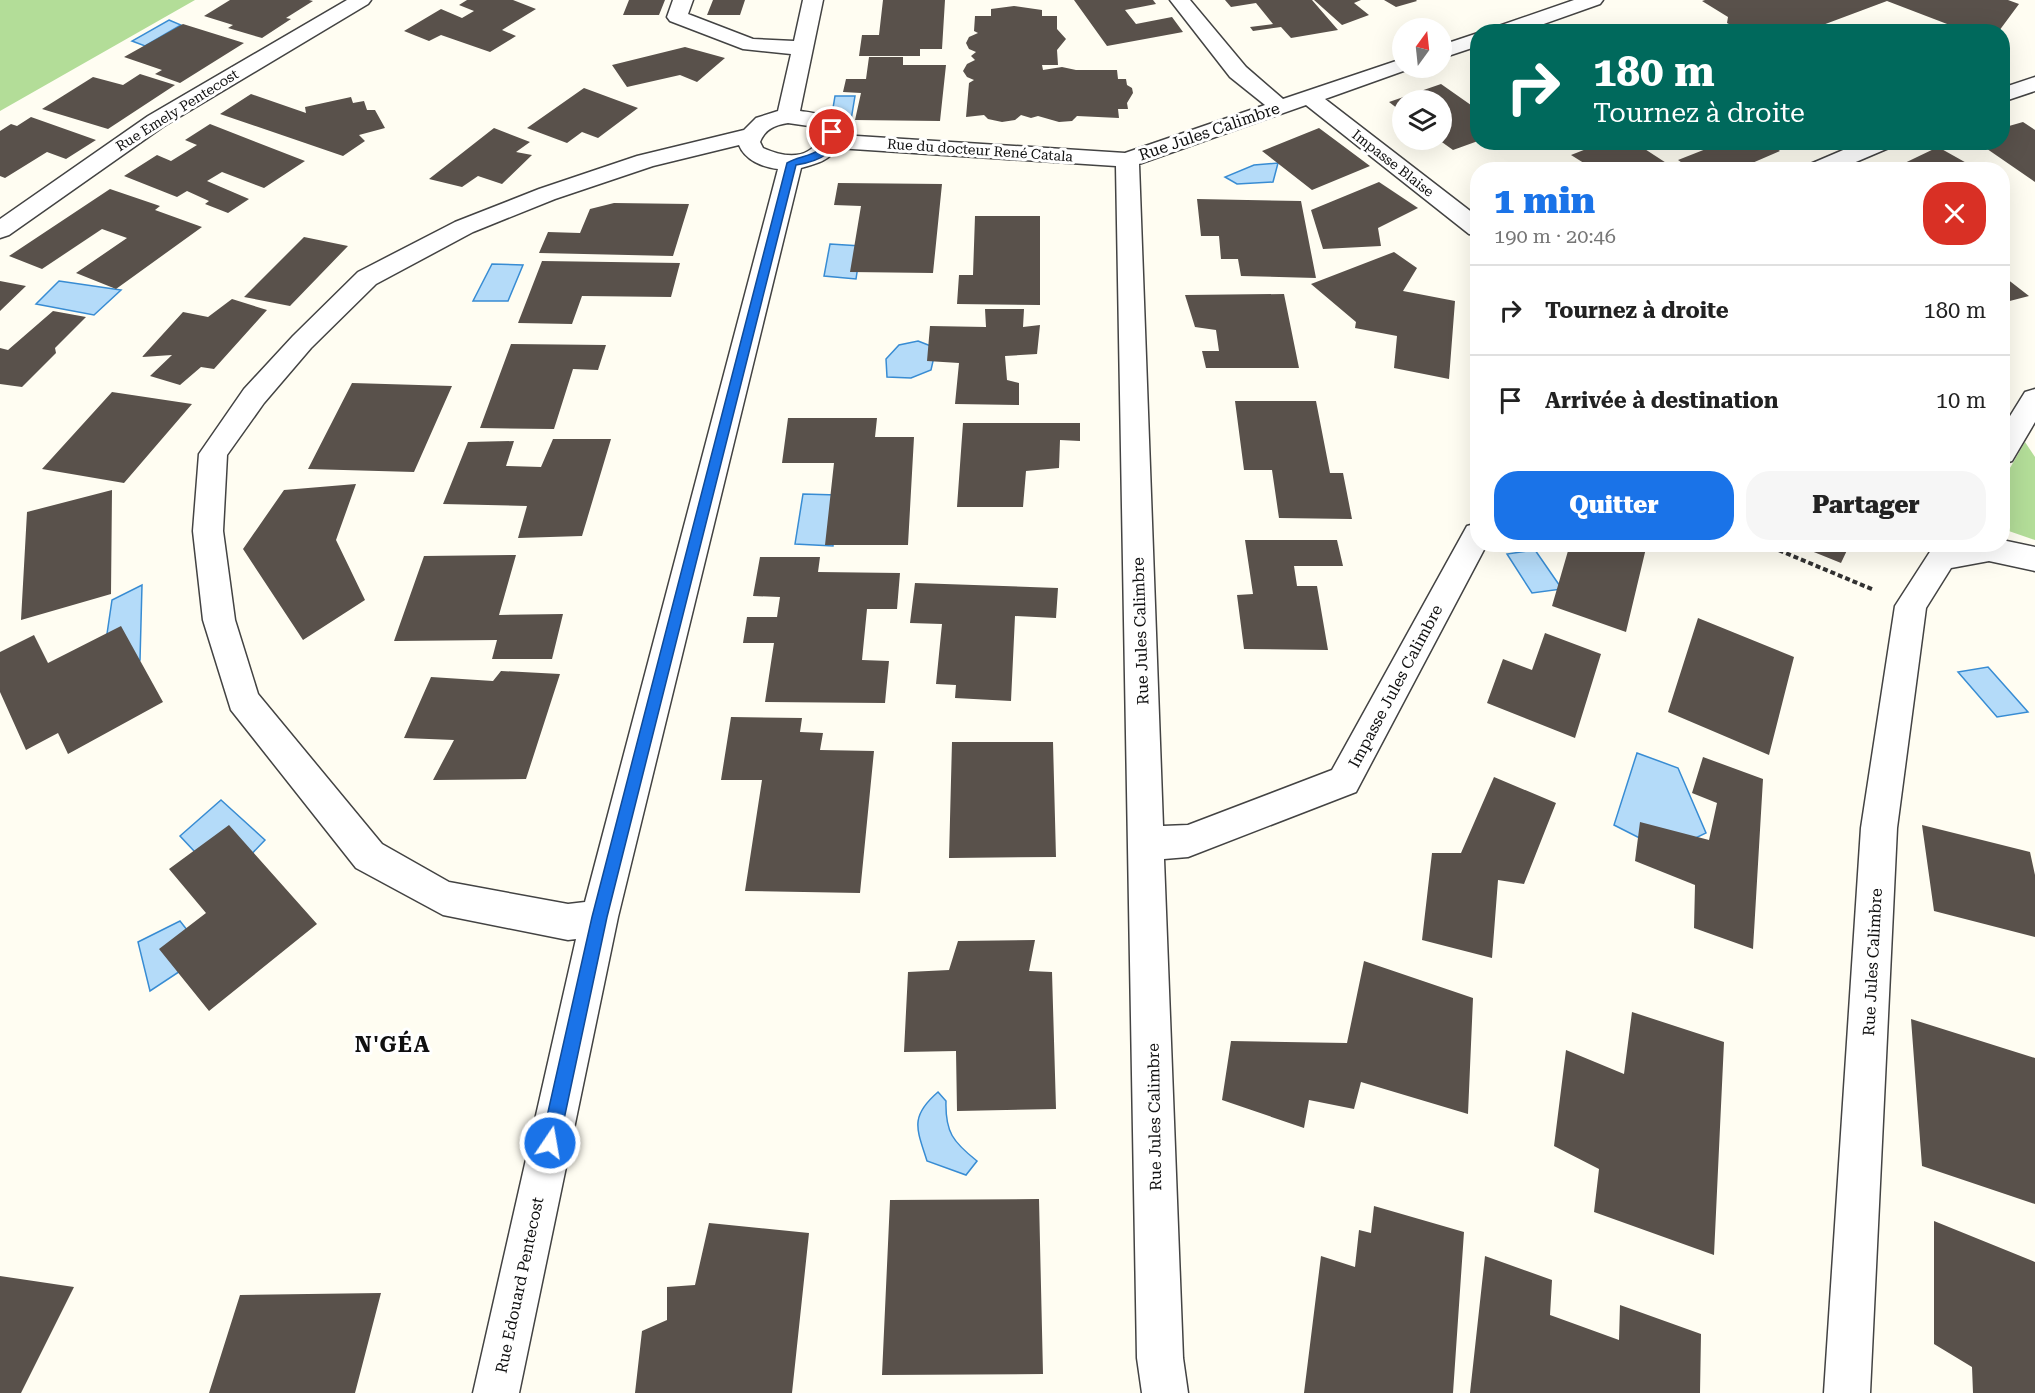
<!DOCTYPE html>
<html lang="fr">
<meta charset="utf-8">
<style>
body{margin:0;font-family:"Roboto Serif",serif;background:#f6f6f6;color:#222;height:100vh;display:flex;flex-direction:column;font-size:22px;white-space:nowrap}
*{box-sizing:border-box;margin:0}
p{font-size:20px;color:#767676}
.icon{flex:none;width:33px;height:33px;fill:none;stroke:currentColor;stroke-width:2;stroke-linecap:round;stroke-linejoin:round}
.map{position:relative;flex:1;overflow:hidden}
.panel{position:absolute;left:1470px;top:162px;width:540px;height:390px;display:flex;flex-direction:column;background:#fff;border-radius:24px;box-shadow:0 6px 24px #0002}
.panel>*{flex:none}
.hud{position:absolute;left:1470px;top:24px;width:540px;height:126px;border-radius:24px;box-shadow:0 6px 24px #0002;background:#00695c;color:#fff;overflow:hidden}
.needle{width:39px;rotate:15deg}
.fabs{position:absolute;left:1392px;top:18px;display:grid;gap:12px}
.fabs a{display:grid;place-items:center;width:60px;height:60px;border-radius:50%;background:#fff;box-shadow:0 6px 24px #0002;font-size:30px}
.pin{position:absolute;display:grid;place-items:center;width:51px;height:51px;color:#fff;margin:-26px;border:3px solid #fff;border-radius:50%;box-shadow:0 2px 6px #0007}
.me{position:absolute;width:66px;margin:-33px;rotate:12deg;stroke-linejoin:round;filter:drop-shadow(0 0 4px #0008)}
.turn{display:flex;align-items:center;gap:21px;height:126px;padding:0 24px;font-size:27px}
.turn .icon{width:78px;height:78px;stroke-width:2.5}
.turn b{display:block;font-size:42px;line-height:51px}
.round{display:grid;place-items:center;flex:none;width:63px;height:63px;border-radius:24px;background:#f6f6f6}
.head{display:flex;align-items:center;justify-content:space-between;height:102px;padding:0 24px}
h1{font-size:36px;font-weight:800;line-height:45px;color:#1a73e8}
.action{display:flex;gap:12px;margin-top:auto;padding:12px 24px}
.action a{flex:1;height:69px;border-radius:24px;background:#1a73e8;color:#fff;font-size:24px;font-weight:800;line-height:69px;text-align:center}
.action a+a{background:#f6f6f6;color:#222}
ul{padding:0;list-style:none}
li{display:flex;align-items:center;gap:18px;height:90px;padding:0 24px;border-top:2px solid #e0e0e0}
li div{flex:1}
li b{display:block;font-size:22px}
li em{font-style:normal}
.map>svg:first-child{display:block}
.forest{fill:#b3dd98}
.water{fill:#b4dbf9;stroke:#388cd3;stroke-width:1.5}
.building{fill:#59514b}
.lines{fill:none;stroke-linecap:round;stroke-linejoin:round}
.minor-casing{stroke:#434343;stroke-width:3}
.path{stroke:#323232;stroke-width:4;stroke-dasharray:5 3;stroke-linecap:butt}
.minor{fill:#fff;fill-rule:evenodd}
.route{fill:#1a73e8;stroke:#114b97;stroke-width:1.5}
.labels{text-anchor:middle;stroke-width:6;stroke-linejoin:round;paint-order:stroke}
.far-street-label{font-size:14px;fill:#101010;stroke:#fff}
.street-label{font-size:16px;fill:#101010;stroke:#fff}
.district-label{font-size:22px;font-weight:bold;letter-spacing:1.5px;fill:#101010;stroke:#fff}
</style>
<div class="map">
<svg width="2035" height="1393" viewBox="0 0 2035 1393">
<rect width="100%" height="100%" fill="#fffdf2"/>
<path class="forest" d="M0,0H195L0,111Z
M2025,442L2035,457V540L2003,529V480Z"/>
<path class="water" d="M169,20L181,25L145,46L132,41Z
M835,96H855L851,120H831Z
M1278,163L1273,182L1237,184L1225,177L1254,165Z
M830,244L861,246L856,279L824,276Z
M492,264L523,265L508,301H473Z
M59,281L121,290L94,315L36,304Z
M918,341L936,348L931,370L911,378L887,377L886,359L899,345Z
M803,494L837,495L833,546L795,544Z
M1535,550L1562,589L1532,593L1507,554Z
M142,585L140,660L103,661L112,600Z
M1988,667L2028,712L1997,717L1958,672Z
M1637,753L1678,768L1706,833L1667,852L1614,825Z
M221,800L265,840L224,883L180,836Z
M180,921L206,954L150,991L138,942Z
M938,1092L946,1101C945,1132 953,1142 977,1161L966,1175L927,1161C917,1129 909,1117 938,1092Z"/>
<path class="building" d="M230,0H309L313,1L286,18L291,19L262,38L228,28L233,25L204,16Z
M467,0H513L536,9L502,30L516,36L490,52L441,35L429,41L404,31L441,9L462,18L474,11L459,5Z
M629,0H665L659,15H623Z
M713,0H745L740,15H707Z
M883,0H945L942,49H920V56H859L862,35H879Z
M1074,0H1153L1156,4L1125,10L1136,24L1172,17L1183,32L1107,46Z
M1225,0H1312L1338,30L1291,38L1281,27L1253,31L1250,27L1273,24L1256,3L1231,7Z
M1314,0H1361L1354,3L1369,15L1342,25Z
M1384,0H1416L1417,1L1396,7Z
M1705,0H2008L2019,4L1999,31L1980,24L1976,32H1968L1887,1L1804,32H1743L1727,23L1728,17L1702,1Z
M1014,6L1042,10V16H1057V29L1066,39L1057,50L1058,65H1042L1043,70L1062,67L1076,70H1117L1118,79H1126L1127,85L1132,88L1133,93L1127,103L1128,109H1118L1119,118L1077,116L1072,121L1059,122L1038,116L1031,118L1021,115L1015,120L1002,122L988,119L984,115L966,117L969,83L974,80L967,77L963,71L967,64L975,60L971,56L976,52L969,49L966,43L969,37L978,33L974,31L975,16H991V9Z
M183,24L244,43L180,83L155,74L162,70L124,57Z
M685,47L725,58L697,82L680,75L627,87L612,65Z
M869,57H903V65H946L940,121L855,120L861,93L843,92L846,79H866Z
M140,74L175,85L108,129L42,109L93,77L123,85Z
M1441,84L1478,110V141L1453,150L1439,140H1442V100H1402V112L1389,102Z
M584,88L638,108L598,138L582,132L567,143L527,128Z
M251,94L306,113L305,107L351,97L353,103L364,101L367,110H375L385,128L359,135L365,141L343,156L220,114Z
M31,117L96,140L66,159L47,152L5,178L0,176V131L11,124L17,126Z
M2023,122L2035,130V182L1977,142H2002V128Z
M210,124L305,161L264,188L222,172L207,181L249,199L228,213L205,204L209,201L187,191L177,197L124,176L157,155L171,161L197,145L185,140Z
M494,128L530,142L516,152L532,155L502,184L478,176L462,187L429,179Z
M1319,128L1370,166L1312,190L1262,151Z
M1604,142H1634L1674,168L1595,170L1571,155Z
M1704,142H1767L1780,151L1736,170H1692L1678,160L1711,147Z
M1938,147L1979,170H1890Z
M1379,182L1418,208L1378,228L1381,246L1323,249L1311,210Z
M838,183L942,184L933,273L850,272L861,206L834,205Z
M110,189L160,206L155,210L202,227L116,289L76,273L127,238L102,229L42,269L9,256Z
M1197,199L1301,201L1316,278L1241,276L1238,259H1221L1219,236H1201Z
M614,203L689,204L673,256L539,253L548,232L580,233L590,209Z
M975,216H1040V305L957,304L959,275H973Z
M304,237L348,246L290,306L244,297Z
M1394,252L1417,268L1403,291L1455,301L1449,379L1394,368L1397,336L1355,328L1356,322L1311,284Z
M542,261L680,263L671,297L582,296L572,324L518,323Z
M2002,275L2029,296L2002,303Z
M0,281L26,286L0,311Z
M1284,294L1299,368H1206L1202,351H1219L1216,330L1195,327L1185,295Z
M232,299L267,310L214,369L201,367L180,385L150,376L172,355L142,357L183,312L208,317Z
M985,309H1024L1023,327L1040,325L1037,354L1005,356L1007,380L1019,383V405L955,404L959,363L927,361L930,326L986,327Z
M53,311L86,317L55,348L56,353L22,387L0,384V348L8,350Z
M511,344L606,345L598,370L573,369L554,429L480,428Z
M352,383L452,386L414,472L308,469Z
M112,392L192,404L124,483L42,469Z
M1235,401H1316L1330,473H1343L1352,519L1279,518L1272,470H1244Z
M788,418H877L875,437H914L908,545H825L834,463H782Z
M963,423H1080V441L1060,440L1059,468L1026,471L1023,507H957Z
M553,439H611L582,536L518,538L527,506L443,504L468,442L514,441L506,466L541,467Z
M356,484L336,540L365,600L303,640L243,549L284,490Z
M112,490L111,594L21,620L27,512Z
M1245,540H1337L1343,566H1294L1297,586H1317L1328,650L1244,649L1237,595L1253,594Z
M1570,544H1647L1626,632L1552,606Z
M1794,544H1850L1841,563Z
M516,555L499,615L563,614L552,659H492L497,640L394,641L424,556Z
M760,557H820L818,572L900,573L897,609H867L862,660L889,661L885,703L765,702L774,643H743L747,617H777L780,597L753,596Z
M915,583L1058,588L1056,618L1015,616L1011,701L955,698L956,685L936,684L942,624L910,623Z
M1698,618L1794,657L1769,755L1668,712Z
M121,626L163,702L68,754L58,733L26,750L0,692V652L34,635L48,663Z
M1545,633L1601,654L1575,738L1487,703L1503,659L1532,670Z
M501,671L560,674L526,779L433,780L454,740L404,738L431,677L493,681Z
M731,717L802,718L800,732L823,733L820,750L874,751L860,893L745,891L762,780H721Z
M952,742H1053L1056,857L949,858Z
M1703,757L1763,779L1753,949L1694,928L1695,885L1635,861L1640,822L1709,840L1717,803L1692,793Z
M1494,777L1556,803L1524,884L1498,880L1492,958L1422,940L1432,853H1461Z
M229,825L317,924L209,1011L159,949L206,913L169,869Z
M1922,825L2030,852L2035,875V937L1934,911Z
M1035,940L1029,971L1052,972L1056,1109L957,1111L956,1051L904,1052L908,972L949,970L958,941Z
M1364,961L1473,998L1468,1114L1361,1082L1354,1109L1309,1100L1304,1128L1222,1100L1231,1041L1347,1043Z
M1632,1012L1724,1042L1714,1255L1594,1212L1599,1169L1554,1146L1566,1050L1624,1074Z
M1911,1019L2035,1058V1204L1922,1166Z
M1039,1199L1043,1374L882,1375L890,1200Z
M1374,1206L1464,1232L1453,1393H1304L1321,1256L1355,1267L1359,1230L1371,1233Z
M1934,1221L2035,1262V1393H1973L1972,1367L1934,1344Z
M709,1223L809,1233L792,1393H635L642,1331L667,1320V1287L695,1285Z
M1485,1256L1552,1280L1550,1315L1619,1340L1620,1305L1701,1334L1700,1393H1470Z
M0,1276L74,1287L21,1393H0Z
M381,1293L355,1393H209L240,1295Z"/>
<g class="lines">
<g class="minor-casing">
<path id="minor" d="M347,0H371L368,4L164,126L9,235L0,238V219L148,116Z
M673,0H693L688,14L753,39L794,41L803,0H823L800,111C817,113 837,116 841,135L1125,153L1265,105L1230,77L1170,0H1190L1246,67L1283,99L1402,59V68H1411L1409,69L1325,99L1478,217V236L1469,234L1306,105L1139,164L1163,826L1188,825L1332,770L1467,526L1478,523V544H1487L1356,792L1188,857L1164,859L1183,1358L1188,1393H1142L1137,1358L1116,166L837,148C829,161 815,164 801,168L618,917L519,1393H473L576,939L568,940L443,915L356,868L231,710L203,620L193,531L199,454L244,389L293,336L358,272L455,222L539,189L637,156L744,130L756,118L778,111L791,54L743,49L670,21L667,17ZM788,123L809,126L818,131L820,139C807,161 783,157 763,148L760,142C765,129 775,125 788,123ZM739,145C745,160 762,167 778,169L585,902L568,904L449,882L382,844L258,694L235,620L223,531L227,455L264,403L311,348L376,284L473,232L555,199L653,166Z
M1574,0H1603L1600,4L1521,32H1490L1493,28Z
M1478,33V46L1442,58V45Z
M2035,77V91L2002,102V88Z
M1862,142H1894L1891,147L1837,170H1805L1808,165Z
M2035,389V422L2012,461L2002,464V429L2025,392Z
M2002,540L2035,547V571L1989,561L1951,568L1926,608L1897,828L1870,1393H1824L1861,828L1895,606L1935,544H2002Z"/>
</g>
<path class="path" d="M1764,544L1874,590"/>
<use href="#minor" class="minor"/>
</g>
<path class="route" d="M832,129L837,132C838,154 814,162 796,165L607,917L559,1143L556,1150L550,1152L544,1150L541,1143L592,917L787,163C801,154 828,157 827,132Z"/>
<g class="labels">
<g class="far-street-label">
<text transform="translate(177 110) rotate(-32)" y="5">Rue Emely Pentecost</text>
<text transform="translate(980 150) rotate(4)" y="5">Rue du docteur René Catala</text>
<text transform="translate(1393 163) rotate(38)" y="5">Impasse Blaise</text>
</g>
<g class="street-label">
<text transform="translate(1209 131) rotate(-19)" y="6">Rue Jules Calimbre</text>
<text transform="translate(1140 631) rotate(-92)" y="6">Rue Jules Calimbre</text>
<text transform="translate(1395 686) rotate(-62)" y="6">Impasse Jules Calimbre</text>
<text transform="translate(1872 962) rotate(-87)" y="6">Rue Jules Calimbre</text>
<text transform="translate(1154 1117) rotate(-91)" y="6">Rue Jules Calimbre</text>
<text transform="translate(519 1285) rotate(-78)" y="6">Rue Edouard Pentecost</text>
</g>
<g class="district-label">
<text x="393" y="1052">N'GÉA</text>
</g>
</g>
</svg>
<div class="fabs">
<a><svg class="needle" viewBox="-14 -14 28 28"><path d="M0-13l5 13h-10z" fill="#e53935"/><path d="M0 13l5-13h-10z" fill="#767676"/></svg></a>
<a><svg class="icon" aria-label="layers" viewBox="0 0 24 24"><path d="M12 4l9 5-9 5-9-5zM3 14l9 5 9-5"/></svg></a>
</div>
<div class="pin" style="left:832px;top:132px;background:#d93025"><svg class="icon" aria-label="arrive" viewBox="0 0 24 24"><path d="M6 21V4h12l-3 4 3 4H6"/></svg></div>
<svg class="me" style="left:550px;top:1143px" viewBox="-20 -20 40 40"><circle r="17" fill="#1a73e8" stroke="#fff" stroke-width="3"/><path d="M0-11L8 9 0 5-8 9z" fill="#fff"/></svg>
<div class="hud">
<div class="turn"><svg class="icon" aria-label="right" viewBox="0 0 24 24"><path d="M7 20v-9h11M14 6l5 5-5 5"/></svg><div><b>180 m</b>Tournez à droite</div></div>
</div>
<section class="panel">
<div class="head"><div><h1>1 min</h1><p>190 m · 20:46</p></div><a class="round" style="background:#d93025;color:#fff"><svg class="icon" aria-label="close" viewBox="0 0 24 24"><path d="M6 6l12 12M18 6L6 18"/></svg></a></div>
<ul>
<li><svg class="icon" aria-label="right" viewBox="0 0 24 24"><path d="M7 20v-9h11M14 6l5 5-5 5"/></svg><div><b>Tournez à droite</b></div><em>180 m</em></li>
<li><svg class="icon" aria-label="arrive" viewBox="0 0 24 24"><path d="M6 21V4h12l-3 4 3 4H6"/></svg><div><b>Arrivée à destination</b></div><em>10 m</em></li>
</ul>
<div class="action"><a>Quitter</a><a>Partager</a></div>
</section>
</div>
